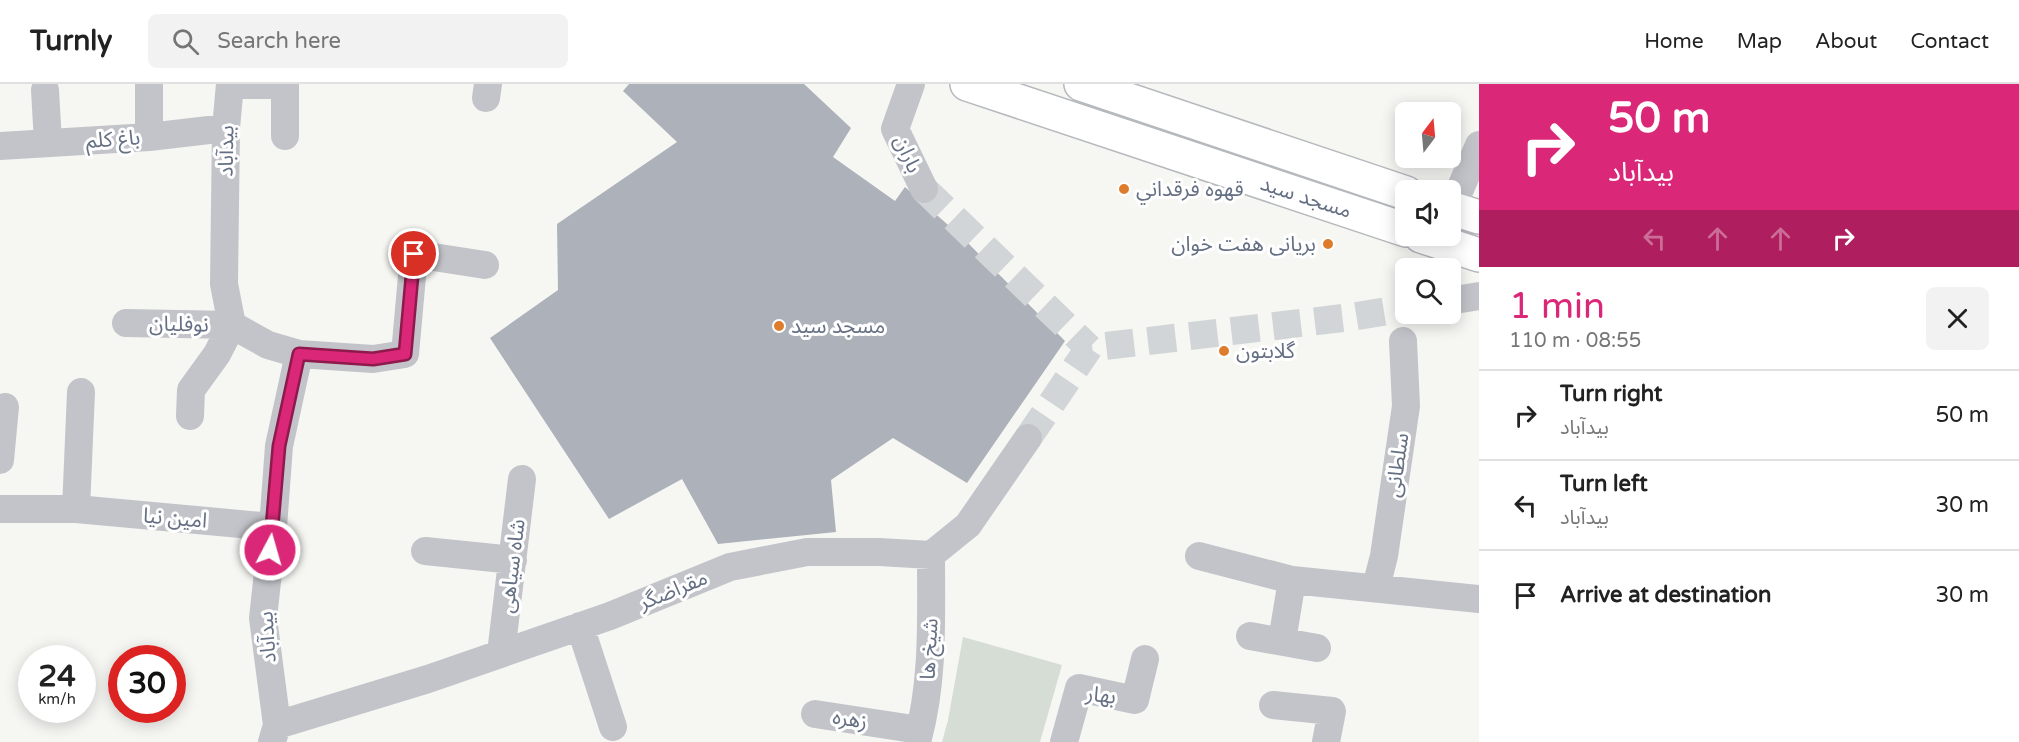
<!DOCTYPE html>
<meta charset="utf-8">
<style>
body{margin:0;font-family:"Varela Round","Noto Sans Arabic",sans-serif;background:#f2f2f2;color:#222;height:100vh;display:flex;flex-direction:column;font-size:22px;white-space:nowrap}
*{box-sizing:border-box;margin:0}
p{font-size:20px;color:#767676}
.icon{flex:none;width:33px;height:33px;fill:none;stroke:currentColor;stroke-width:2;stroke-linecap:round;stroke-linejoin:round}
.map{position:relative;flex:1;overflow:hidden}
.side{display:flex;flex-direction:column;background:#fff;width:540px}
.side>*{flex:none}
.banner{background:#db2777;color:#fff;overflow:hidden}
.needle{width:39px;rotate:16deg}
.tools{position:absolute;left:1395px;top:18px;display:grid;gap:12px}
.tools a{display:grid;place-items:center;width:66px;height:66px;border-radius:9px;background:#fff;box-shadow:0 3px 15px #0003;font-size:30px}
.speed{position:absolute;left:18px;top:561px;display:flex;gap:12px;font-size:30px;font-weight:700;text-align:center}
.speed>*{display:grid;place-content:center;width:78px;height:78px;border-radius:50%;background:#fff;box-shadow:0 3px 15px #0003;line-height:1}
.speed small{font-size:15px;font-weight:400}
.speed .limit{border:9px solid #d22;background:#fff;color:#111}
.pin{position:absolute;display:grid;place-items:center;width:51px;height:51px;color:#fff;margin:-26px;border:3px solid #fff;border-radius:50%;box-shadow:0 2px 6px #0007}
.me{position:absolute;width:66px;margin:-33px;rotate:6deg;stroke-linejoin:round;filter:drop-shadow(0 0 4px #0008)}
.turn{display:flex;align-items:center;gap:21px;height:126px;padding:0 30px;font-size:27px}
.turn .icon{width:78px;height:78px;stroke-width:2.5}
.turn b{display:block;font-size:42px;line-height:51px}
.lanes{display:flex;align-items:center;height:57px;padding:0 30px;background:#0003;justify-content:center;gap:30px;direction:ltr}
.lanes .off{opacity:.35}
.round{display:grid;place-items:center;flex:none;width:63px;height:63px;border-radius:9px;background:#f2f2f2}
.summary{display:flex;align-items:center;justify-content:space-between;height:102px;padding:0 30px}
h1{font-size:36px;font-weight:600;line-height:45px;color:#db2777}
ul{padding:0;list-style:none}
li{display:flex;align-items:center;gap:18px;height:90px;padding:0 30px;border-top:2px solid #e0e0e0}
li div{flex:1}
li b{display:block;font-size:22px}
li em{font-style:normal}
header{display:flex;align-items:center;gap:36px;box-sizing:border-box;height:84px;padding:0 30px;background:#fff;border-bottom:2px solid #e0e0e0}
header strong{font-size:28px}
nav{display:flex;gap:33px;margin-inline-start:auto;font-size:21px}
.search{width:420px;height:54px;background:#f2f2f2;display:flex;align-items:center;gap:15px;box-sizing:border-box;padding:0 21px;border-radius:9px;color:#767676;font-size:22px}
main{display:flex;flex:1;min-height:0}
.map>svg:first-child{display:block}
.green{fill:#d6ddd5}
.building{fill:#adb1b9}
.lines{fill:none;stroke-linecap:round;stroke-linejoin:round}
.minor-tunnel{stroke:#d2d5d7;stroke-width:28;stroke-dasharray:28 14;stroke-linecap:butt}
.major-casing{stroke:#b5b8bd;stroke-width:36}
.minor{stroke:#c2c4c9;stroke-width:28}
.major{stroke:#fff;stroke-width:33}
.route-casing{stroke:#8e194d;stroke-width:15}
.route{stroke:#db2777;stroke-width:10}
.poi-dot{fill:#de7c2c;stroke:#fff;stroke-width:2}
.labels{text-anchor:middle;stroke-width:6;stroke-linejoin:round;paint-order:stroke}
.street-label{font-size:21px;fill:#667084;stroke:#fff}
.poi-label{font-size:21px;fill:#667084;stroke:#fff;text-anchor:start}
</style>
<header>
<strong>Turnly</strong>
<div class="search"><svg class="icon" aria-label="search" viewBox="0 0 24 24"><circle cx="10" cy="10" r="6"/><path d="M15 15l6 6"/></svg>Search here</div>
<nav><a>Home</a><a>Map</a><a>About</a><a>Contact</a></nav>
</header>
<main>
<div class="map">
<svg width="1479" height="658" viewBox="0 0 1479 658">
<rect width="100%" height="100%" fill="#f6f7f3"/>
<path class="green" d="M963,553L1062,581L1040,658H942L948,636Z"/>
<path class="building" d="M629,0H804L851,44L833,73L895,117L905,103L964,155L1065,257L967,399L893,354L831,396L836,448L718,460L682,395L609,435L490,254L558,206L557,140L677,58L623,7Z"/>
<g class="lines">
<path class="minor-tunnel" d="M924,105L1089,264
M1028,354L1089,264L1351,233L1406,224"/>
<g class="major-casing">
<path id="major" d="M967,0L1406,146
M1081,0L1406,109
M1450,124L1479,133
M1421,152L1479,171"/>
</g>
<path class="minor" d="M149,0V53
M230,0L226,44L224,200L232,241L268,261L299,270L373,275L405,270L414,170L485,181
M911,0L895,45L924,105
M230,1H285V52
M45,6L48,59
M486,14L488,0
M0,62L149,53L226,44
M1452,124L1479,61
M1461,215L1479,212
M126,239L232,241L217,270L191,306L190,332
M0,376L5,323
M0,425H76L273,443
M76,425L81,308
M425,467L513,476
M1199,472L1292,496L1479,515
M1376,503L1384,472L1406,322L1403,257
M580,542L613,643
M1250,552L1317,564
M1282,557L1292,496
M501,569L522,395
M1273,621L1332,627L1326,658
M815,630L920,646
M277,641L428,595L610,532L730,483L807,468H879L931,471L968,441L1028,354
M272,658L277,641L263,534L273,443L279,362L299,270
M917,658C934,597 931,534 931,471
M1064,658L1079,604L1135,616L1145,575"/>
<use href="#major" class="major"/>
</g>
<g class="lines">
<g class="route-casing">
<path id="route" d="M270,466L279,362L299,270L373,275L405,270L414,170"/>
</g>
<use href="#route" class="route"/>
</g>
<g class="poi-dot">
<circle cx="1124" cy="105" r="6"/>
<circle cx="1328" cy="160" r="6"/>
<circle cx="779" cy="242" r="6"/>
<circle cx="1224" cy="267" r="6"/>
</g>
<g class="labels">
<g class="street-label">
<text transform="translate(113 55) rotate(-4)" y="7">باغ کلم</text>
<text transform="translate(226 67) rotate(-89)" y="7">بیدآباد</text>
<text transform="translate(908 70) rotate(66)" y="7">باران</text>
<text transform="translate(1306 113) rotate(18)" y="7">مسجد سید</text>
<text transform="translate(179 240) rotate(1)" y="7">نوفلیان</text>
<text transform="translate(1397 381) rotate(-82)" y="7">سلطانی</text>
<text transform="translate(175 434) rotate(5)" y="7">امین نیا</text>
<text transform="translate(512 482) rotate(-83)" y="7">شاه سیاهی</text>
<text transform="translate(673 506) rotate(-22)" y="7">مقراضگر</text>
<text transform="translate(267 553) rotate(-94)" y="7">بیدآباد</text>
<text transform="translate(929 565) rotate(-87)" y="7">شیخ ها</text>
<text transform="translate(1101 611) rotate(7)" y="7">بهار</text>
<text transform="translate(850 635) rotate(9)" y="7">زهره</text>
</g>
<g class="poi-label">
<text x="1136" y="112">قهوه فرقداني</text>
<text x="1316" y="167" text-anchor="end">بریانی هفت خوان</text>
<text x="791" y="249">مسجد سید</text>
<text x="1236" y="274">گلابتون</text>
</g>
</g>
</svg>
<div class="tools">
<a><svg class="needle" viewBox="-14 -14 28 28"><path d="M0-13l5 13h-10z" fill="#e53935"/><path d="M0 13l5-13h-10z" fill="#767676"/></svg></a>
<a><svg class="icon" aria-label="sound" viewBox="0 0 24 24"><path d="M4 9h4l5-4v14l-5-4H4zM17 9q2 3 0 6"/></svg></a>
<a><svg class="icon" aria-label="search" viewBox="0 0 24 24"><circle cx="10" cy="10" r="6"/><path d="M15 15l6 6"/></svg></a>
</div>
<div class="speed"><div>24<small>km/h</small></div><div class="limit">30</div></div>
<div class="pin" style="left:414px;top:170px;background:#d93025"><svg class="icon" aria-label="arrive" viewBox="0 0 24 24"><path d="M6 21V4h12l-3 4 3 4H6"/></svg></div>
<svg class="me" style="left:270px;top:466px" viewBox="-20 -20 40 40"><circle r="17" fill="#db2777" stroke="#fff" stroke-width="3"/><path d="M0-11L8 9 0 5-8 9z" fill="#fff"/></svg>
</div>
<section class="side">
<div class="banner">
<div class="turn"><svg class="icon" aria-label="right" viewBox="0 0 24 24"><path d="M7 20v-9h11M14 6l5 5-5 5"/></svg><div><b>50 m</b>بیدآباد</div></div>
<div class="lanes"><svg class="icon off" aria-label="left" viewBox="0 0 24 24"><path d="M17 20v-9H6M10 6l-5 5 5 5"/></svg><svg class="icon off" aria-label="ahead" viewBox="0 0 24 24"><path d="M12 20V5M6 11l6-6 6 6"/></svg><svg class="icon off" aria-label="ahead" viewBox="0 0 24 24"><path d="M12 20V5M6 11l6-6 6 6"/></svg><svg class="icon" aria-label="right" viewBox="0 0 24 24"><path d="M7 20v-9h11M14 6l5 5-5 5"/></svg></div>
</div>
<div class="summary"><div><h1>1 min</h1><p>110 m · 08:55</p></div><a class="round"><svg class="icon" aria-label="close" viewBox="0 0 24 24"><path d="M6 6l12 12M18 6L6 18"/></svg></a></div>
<ul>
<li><svg class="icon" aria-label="right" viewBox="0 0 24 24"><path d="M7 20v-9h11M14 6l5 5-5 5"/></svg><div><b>Turn right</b><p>بیدآباد</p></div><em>50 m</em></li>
<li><svg class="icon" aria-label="left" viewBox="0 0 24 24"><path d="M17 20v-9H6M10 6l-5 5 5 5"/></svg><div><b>Turn left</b><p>بیدآباد</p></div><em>30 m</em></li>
<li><svg class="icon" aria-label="arrive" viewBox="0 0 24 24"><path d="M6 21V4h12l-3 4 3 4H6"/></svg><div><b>Arrive at destination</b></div><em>30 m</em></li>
</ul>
</section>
</main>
